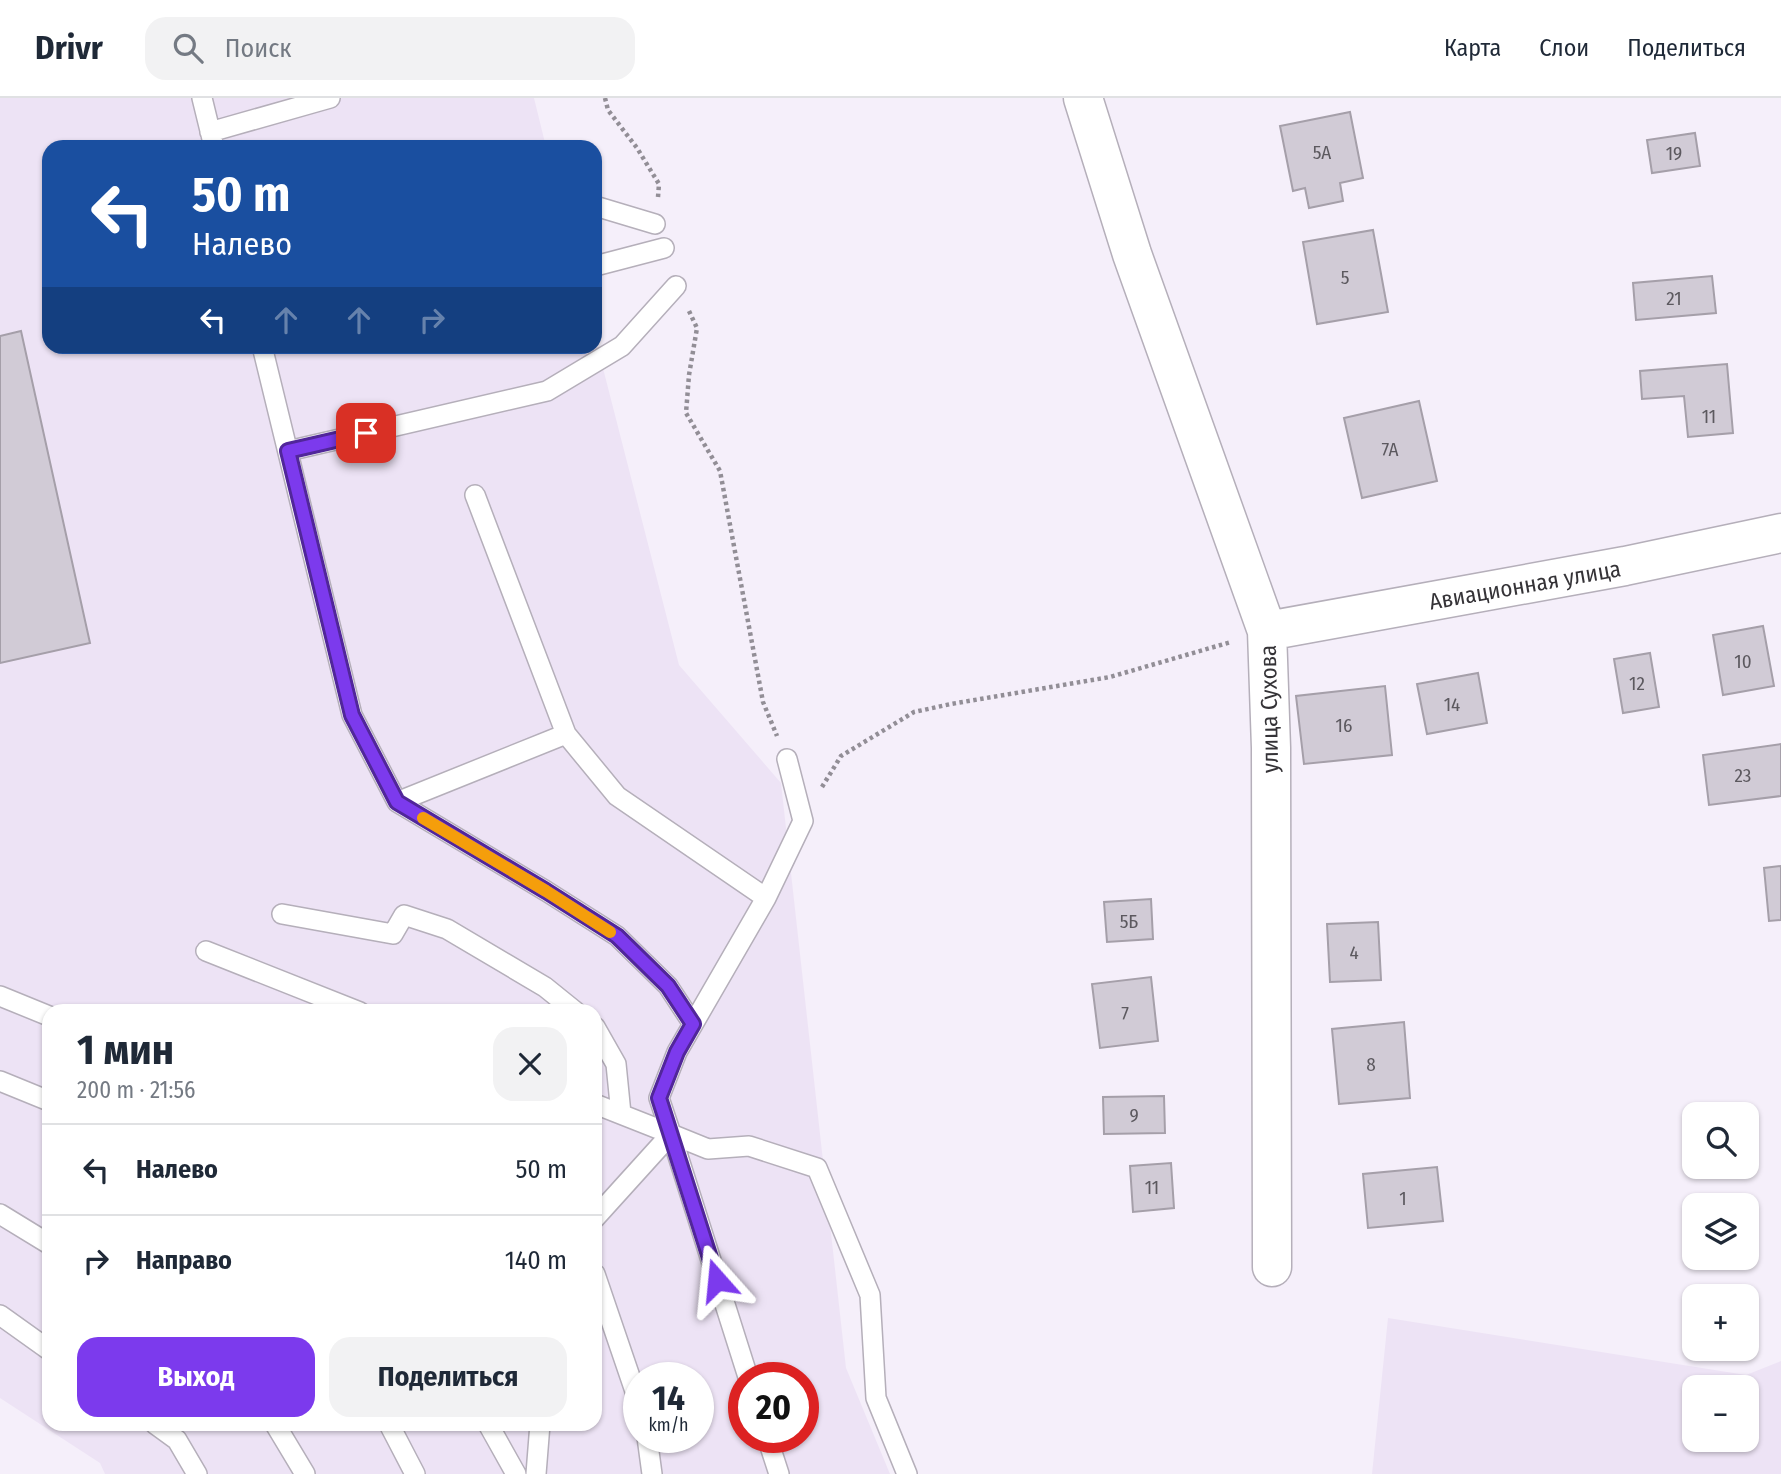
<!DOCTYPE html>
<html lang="ru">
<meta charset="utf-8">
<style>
body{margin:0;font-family:"Fira Sans Condensed",sans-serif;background:#f2f2f3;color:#1f2937;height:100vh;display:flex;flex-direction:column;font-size:26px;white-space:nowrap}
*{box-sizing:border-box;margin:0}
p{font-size:23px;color:#747a83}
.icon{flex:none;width:38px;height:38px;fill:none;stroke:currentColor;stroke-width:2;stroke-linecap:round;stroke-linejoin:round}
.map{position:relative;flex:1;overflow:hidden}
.sheet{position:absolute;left:42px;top:906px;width:560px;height:427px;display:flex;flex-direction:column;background:#fff;border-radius:21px;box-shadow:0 2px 5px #0004}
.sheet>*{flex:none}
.top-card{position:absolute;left:42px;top:42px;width:560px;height:214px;border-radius:21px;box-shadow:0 2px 5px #0004;background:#1a4fa0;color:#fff;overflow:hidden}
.controls{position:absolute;left:1682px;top:1004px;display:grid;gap:14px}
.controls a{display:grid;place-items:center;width:77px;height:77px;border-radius:14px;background:#fff;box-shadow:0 2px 5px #0004;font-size:35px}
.speed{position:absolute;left:623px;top:1264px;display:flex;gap:14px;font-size:35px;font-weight:700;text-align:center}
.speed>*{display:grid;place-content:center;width:91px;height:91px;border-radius:50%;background:#fff;box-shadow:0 2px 5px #0004;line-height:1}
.speed small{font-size:18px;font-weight:400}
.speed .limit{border:10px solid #d22;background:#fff;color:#111}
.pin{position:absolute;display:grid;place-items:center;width:60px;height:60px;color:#fff;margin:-30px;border-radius:14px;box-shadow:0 4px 10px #0006}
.me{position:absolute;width:77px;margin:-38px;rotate:342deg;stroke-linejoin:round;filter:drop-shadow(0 0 5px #0008)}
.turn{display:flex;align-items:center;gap:24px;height:147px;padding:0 35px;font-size:32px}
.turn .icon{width:91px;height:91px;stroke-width:2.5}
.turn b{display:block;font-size:49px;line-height:60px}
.lanes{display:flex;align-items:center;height:66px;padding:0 35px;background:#0003;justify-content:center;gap:35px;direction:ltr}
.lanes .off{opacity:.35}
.round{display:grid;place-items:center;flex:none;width:74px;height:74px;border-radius:21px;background:#f2f2f3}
.summary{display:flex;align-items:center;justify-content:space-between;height:119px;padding:0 35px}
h1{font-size:42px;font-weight:700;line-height:52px}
.action{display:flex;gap:14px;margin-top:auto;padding:14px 35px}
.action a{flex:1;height:80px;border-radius:21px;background:#7c3aed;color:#fff;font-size:28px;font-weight:700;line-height:80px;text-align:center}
.action a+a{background:#f2f2f3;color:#1f2937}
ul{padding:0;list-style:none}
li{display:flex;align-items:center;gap:21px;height:91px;padding:0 35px;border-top:2px solid #e0e1e3}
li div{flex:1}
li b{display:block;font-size:26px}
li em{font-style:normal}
header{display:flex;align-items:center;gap:42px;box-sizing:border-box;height:98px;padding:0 35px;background:#fff;border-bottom:2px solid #e0e1e3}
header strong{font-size:33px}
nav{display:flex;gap:38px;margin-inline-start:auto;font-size:24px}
.search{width:490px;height:63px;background:#f2f2f3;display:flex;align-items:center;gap:18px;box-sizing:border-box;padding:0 24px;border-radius:21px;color:#747a83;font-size:26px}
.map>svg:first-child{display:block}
.built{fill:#ede3f5;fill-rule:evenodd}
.building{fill:#d1cbd6;stroke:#a59fa9;stroke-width:2}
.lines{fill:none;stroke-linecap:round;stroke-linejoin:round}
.lane-casing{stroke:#b5afba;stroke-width:22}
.street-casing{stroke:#b5afba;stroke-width:41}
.path{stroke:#928e96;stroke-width:4.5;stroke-dasharray:3.5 3.5;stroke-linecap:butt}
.lane{stroke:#fff;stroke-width:19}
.street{stroke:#fff;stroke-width:38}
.route-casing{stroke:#51269a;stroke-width:18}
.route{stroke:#7c3aed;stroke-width:12}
.slow{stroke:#f59e0b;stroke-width:12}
.labels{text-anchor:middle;stroke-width:6;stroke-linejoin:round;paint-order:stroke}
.number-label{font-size:19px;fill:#5c595f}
.street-label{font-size:23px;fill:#353337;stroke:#fff}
</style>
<header>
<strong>Drivr</strong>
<div class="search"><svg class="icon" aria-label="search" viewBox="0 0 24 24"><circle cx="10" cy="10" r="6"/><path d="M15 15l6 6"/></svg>Поиск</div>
<nav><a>Карта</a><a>Слои</a><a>Поделиться</a></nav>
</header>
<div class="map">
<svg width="1781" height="1376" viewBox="0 0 1781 1376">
<rect width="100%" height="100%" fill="#f5effa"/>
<path class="built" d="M0,0H534L546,49H49V248H595V239L679,567L781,685L846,1270L890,1376H105L100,1365L0,1300ZM49,914H595V1326H49ZM639,1279H698V1339H639ZM744,1279H803V1339H744Z
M1388,1220L1746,1277L1781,1263V1376H1372ZM1694,1290H1746V1342H1694Z"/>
<path class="building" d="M1350,14L1363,80L1340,85L1343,103L1309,110L1305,90L1293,93L1280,28Z
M1695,35L1700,68L1652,75L1647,42Z
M1373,132L1388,214L1317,226L1303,144Z
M1712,178L1716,215L1636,222L1633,185Z
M21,233L90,545L0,565V238Z
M1727,266L1733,335L1688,339L1684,298L1642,301L1640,273Z
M1419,303L1437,383L1362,400L1344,320Z
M1763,528L1774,588L1723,597L1713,537Z
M1650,555L1659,609L1623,615L1614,561Z
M1478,575L1487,625L1427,636L1417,586Z
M1385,588L1392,657L1304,666L1296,598Z
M1781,646V698L1709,707L1703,657Z
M1781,768V822L1769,823L1764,770Z
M1151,801L1153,841L1107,844L1104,804Z
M1378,824L1381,882L1330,884L1327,826Z
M1151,879L1158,943L1100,950L1092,886Z
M1404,924L1410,1000L1339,1006L1332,931Z
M1164,998L1165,1035L1104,1036L1103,999Z
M1171,1065L1174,1110L1133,1114L1130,1068Z
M1437,1069L1443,1123L1368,1130L1363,1076Z"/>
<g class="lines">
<g class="lane-casing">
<path id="lane" d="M202,0L214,49
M210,34L330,0
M595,108L655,126
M595,168L664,150
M262,248L352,617L397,704L546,793L617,838L668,888L693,926
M288,353L547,293L622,248L676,188
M566,636L617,698L766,800
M787,661L803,723L766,800L677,954L659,1000L671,1036L708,1051L749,1048L817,1070L870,1197L876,1300L907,1376
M397,704L566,636L475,397
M282,816L393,836L404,817L447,831L545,889L576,914
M206,853L360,914
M0,898L49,918
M595,929L616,966L621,1016
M0,983L49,1003
M595,1006L671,1036
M671,1036L748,1279
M0,1116L49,1146
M595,1120L671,1036
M595,1176L639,1305
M0,1217L49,1252
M155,1326L177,1342L197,1376
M275,1326L305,1376
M389,1326L415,1376
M488,1326L516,1376
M647,1339L652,1376
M767,1339L779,1376
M536,1376L540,1326"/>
</g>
<g class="street-casing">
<path id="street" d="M1083,0L1132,156L1267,533L1271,650L1272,1169
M1267,533L1625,468L1781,435"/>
</g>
<path class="path" d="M605,0L608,12L637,50L659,86L658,99
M689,213L697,230L689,277L686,315L720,373L763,604L777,638
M822,689L841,658L914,614L951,606L1110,579L1231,544"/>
<use href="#lane" class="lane"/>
<use href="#street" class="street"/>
</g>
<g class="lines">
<g class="route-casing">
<path id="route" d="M366,335L288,353L352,617L397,704L546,793L617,838L668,888L693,926L677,954L659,1000L717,1182"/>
</g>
<use href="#route" class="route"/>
<path class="slow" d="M423,720L546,793L610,834"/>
</g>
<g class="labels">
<g class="number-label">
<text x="1322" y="61">5А</text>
<text x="1674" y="62">19</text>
<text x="1345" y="186">5</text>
<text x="1674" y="207">21</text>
<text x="1709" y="325">11</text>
<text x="1390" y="358">7А</text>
<text x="1743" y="570">10</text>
<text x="1637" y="592">12</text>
<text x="1452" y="613">14</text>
<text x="1344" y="634">16</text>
<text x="1743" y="684">23</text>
<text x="1129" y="830">5Б</text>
<text x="1354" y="861">4</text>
<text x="1125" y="922">7</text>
<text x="1371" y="973">8</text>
<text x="1134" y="1024">9</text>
<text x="1152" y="1096">11</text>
<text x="1403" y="1107">1</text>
</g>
<g class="street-label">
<text transform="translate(1525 487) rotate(-10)" y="8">Авиационная улица</text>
<text transform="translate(1269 611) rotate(-91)" y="8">улица Сухова</text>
</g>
</g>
</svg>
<div class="controls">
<a><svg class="icon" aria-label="search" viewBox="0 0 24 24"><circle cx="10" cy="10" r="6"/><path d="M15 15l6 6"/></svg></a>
<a><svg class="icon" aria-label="layers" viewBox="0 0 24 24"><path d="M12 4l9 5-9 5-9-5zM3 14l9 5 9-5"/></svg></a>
<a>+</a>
<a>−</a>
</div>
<div class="speed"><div>14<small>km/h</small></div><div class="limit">20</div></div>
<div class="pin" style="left:366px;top:335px;background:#d93025"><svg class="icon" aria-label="arrive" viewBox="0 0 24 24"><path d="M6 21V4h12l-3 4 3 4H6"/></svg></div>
<svg class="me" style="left:717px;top:1182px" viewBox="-20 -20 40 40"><path d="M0-17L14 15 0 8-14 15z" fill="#7c3aed" stroke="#fff" stroke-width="4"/></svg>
<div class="top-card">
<div class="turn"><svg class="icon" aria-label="left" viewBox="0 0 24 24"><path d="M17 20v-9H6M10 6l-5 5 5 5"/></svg><div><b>50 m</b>Налево</div></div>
<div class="lanes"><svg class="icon" aria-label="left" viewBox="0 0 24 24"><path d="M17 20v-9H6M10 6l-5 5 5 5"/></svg><svg class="icon off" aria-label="ahead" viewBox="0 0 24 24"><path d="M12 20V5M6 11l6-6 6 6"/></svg><svg class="icon off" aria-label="ahead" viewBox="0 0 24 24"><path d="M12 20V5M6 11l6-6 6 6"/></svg><svg class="icon off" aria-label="right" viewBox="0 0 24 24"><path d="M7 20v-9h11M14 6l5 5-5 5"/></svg></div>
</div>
<section class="sheet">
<div class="summary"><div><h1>1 мин</h1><p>200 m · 21:56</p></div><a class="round"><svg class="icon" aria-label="close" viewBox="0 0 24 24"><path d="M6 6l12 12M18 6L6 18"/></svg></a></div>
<ul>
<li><svg class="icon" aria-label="left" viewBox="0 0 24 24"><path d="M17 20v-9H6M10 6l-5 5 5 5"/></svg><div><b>Налево</b></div><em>50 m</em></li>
<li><svg class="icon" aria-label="right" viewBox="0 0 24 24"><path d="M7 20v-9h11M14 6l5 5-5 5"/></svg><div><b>Направо</b></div><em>140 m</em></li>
</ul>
<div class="action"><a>Выход</a><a>Поделиться</a></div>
</section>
</div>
